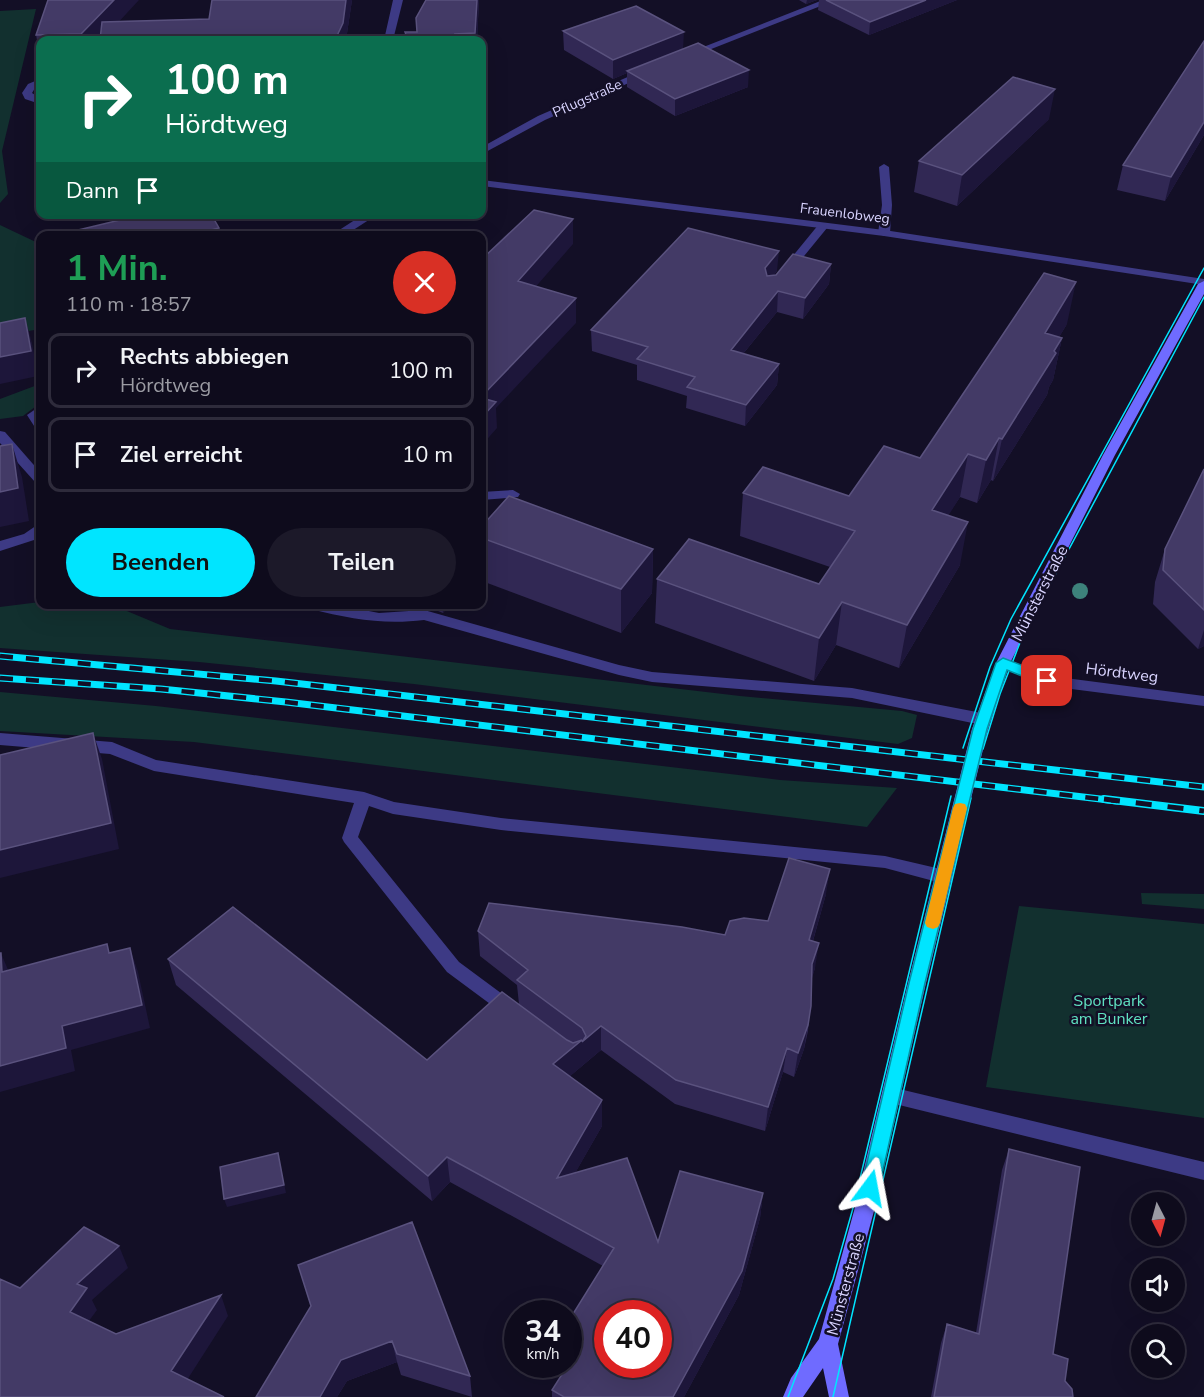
<!DOCTYPE html>
<html lang="de">
<meta charset="utf-8">
<style>
body{margin:0;font-family:"Nunito Sans",sans-serif;background:#1c1929;color:#f1f3f6;height:100vh;display:flex;flex-direction:column;font-size:22px;white-space:nowrap}
*{box-sizing:border-box;margin:0}
p{font-size:20px;color:#9b9ba3}
.icon{flex:none;width:33px;height:33px;fill:none;stroke:currentColor;stroke-width:2;stroke-linecap:round;stroke-linejoin:round}
.map{position:relative;flex:1;overflow:hidden}
.drawer{position:absolute;left:36px;top:231px;width:450px;height:378px;display:flex;flex-direction:column;background:#0e0b1c;border-radius:12px;box-shadow:0 6px 24px #0002,0 0 0 2px #2e2b3b}
.drawer>*{flex:none}
.hud{position:absolute;left:36px;top:36px;width:450px;height:183px;border-radius:12px;box-shadow:0 6px 24px #0002,0 0 0 2px #2e2b3b;background:#0b6e4f;color:#fff;overflow:hidden}
.needle{width:39px;rotate:174deg}
.tools{position:absolute;left:1131px;top:1192px;display:grid;gap:12px}
.tools a{display:grid;place-items:center;width:54px;height:54px;border-radius:50%;background:#0e0b1c;box-shadow:0 6px 24px #0002,0 0 0 2px #2e2b3b;font-size:30px}
.speed{position:absolute;left:504px;top:1300px;display:flex;gap:12px;font-size:30px;font-weight:700;text-align:center}
.speed>*{display:grid;place-content:center;width:78px;height:78px;border-radius:50%;background:#0e0b1c;box-shadow:0 6px 24px #0002,0 0 0 2px #2e2b3b;line-height:1}
.speed small{font-size:15px;font-weight:400}
.speed .limit{border:9px solid #d22;background:#fff;color:#111}
.pin{position:absolute;display:grid;place-items:center;width:51px;height:51px;color:#fff;margin:-26px;border-radius:12px;box-shadow:0 3px 9px #0006}
.me{position:absolute;width:66px;margin:-33px;rotate:13deg;stroke-linejoin:round;filter:drop-shadow(0 0 4px #0008)}
.turn{display:flex;align-items:center;gap:21px;height:126px;padding:0 30px;font-size:27px}
.turn .icon{width:78px;height:78px;stroke-width:2.5}
.turn b{display:block;font-size:42px;line-height:51px}
.then{display:flex;align-items:center;height:57px;padding:0 30px;background:#0003;gap:12px;font-size:22px}
.round{display:grid;place-items:center;flex:none;width:63px;height:63px;border-radius:32px;background:#1c1929}
.overview{display:flex;align-items:center;justify-content:space-between;height:102px;padding:0 30px}
h1{font-size:36px;font-weight:700;line-height:45px;color:#1e9e55}
.action{display:flex;gap:12px;margin-top:auto;padding:12px 30px}
.action a{flex:1;height:69px;border-radius:36px;background:#00e5ff;color:#111;font-size:24px;font-weight:700;line-height:69px;text-align:center}
.action a+a{background:#1c1929;color:#f1f3f6}
ul{padding:0;list-style:none}
li{display:flex;align-items:center;gap:18px;height:75px;margin:0 12px 9px;padding:0 18px;border:3px solid #2e2b3b;border-radius:12px}
li div{flex:1}
li b{display:block;font-size:22px}
li em{font-style:normal}
.map>svg:first-child{display:block}
.green{fill:#12302f}
.lines{fill:none;stroke-linecap:round;stroke-linejoin:round}
.lane{fill:#3d3a85;fill-rule:evenodd}
.street{fill:#3d3a85;fill-rule:evenodd}
.secondary{fill:#6f6bff;fill-rule:evenodd}
.tram{stroke:#00e5ff;stroke-width:1.5}
.rail-far1-casing{stroke:#00e5ff;stroke-width:7}
.rail-casing{stroke:#00e5ff;stroke-width:8}
.rail-far1{stroke:#130f26;stroke-width:4.5;stroke-dasharray:13;stroke-linecap:butt}
.rail{stroke:#130f26;stroke-width:5;stroke-dasharray:16;stroke-linecap:butt}
.tree{fill:#3d827b}
.wall{fill:#312854}
.shaded-wall{fill:#1d163a}
.building{fill:#433a66;stroke:#5a527e;stroke-width:1.5;fill-rule:evenodd}
.route{fill:#00e5ff;stroke:#0095a6;stroke-width:1.5}
.slow{fill:#f59e0b}
.labels{text-anchor:middle;stroke-width:5;stroke-linejoin:round;paint-order:stroke}
.far-street-label{font-size:14px;fill:#d9d4ff;stroke:#130f26}
.street-label{font-size:16px;fill:#d9d4ff;stroke:#130f26}
.park-label{font-size:16px;fill:#5fe0c0;stroke:#130f26}
</style>
<div class="map">
<svg width="1204" height="1397" viewBox="0 0 1204 1397">
<rect width="100%" height="100%" fill="#130f26"/>
<path class="green" d="M36,9L2,151L8,194L0,203V11Z
M0,225L40,244V329L0,336Z
M40,384V403L23,416L0,419V399Z
M40,602V604H89L122,609L170,629L740,696L902,711L917,715L912,738L898,744L414,684L199,662L0,648V607Z
M0,692L156,706L780,780L897,788L867,827L194,742L0,731Z
M1141,893L1204,894V909L1142,904Z
M1019,906L1204,924V1118L986,1087Z"/>
<g class="lines">
<path class="lane" d="M884,164L889,167L892,205L890,233L884,236L878,233L882,205L879,167Z
M823,223L829,226L827,228L791,272H783V268L819,224Z
M40,406V430L36,429L27,415Z
M0,431L5,432L40,472V483L35,482L0,443Z
M40,523V534L34,540L0,551V541L24,534Z
M304,604H333L379,613L424,610L619,665L652,672L852,688L982,713L987,715L990,719L987,723L982,725L852,698L652,682L619,675L424,620C384,625 350,619 311,609Z
M0,733L112,742L156,760L364,792L394,802L501,818L885,856L945,870L951,872L953,877L951,882L945,884L885,868L501,830L393,814L369,806L358,837L459,962L517,1005L520,1010L517,1015L511,1017L505,1015L447,972L344,842L342,838L354,803L154,771L110,754L0,745Z
M891,1087L1204,1162V1180L891,1103L885,1101L882,1095L885,1089Z"/>
<path class="street" d="M393,0H403L393,40H384Z
M823,0H836L691,57L683,55Z
M646,69L651,72L649,74L545,120L482,154V147L538,116Z
M40,79V85L35,88L32,93L40,98V104L25,99L22,93L28,84Z
M482,180L884,230L1204,279V285L884,236L482,186Z
M364,214H378L344,236H330Z
M513,490L520,494L518,497L482,500V492Z
M1003,658L1050,676L1204,696V706L1048,686L998,667L996,663Z"/>
<path class="secondary" d="M1204,281V294L1115,455L1010,663L988,729L926,983L874,1211L838,1344L849,1397H829L823,1368L803,1397H783L791,1378L819,1339L854,1211L908,983L972,729L996,663L1103,455L1198,284Z"/>
<path class="tram" d="M963,748L990,667L1011,619L1204,268
M983,749L1000,694L1023,635L1204,297
M788,1397L833,1279L853,1208L951,796
M833,1397L971,798"/>
<g class="rail-far1-casing">
<path id="rail-far1" d="M0,656L276,681L1204,787
M0,678L161,689L286,702L1117,801"/>
</g>
<g class="rail-casing">
<path id="rail" d="M1104,799L1204,811"/>
</g>
<use href="#rail-far1" class="rail-far1"/>
<use href="#rail" class="rail"/>
</g>
<circle class="tree" cx="1080" cy="591" r="8"/>
<path class="wall" d="M352,0L346,40H40V54L36,35L119,21L209,19Z
M426,0H479L477,40H406L405,32H417Z
M799,0H817L806,4Z
M819,0H957L869,35L818,10Z
M563,31L683,49L748,87L675,116L627,87V73L613,79L564,50Z
M1204,41V135L1165,201L1117,190L1123,165Z
M1049,119L957,206L914,192L919,161Z
M831,264L829,284L803,319L777,312L743,354L779,364L777,385L745,426L686,408L687,396L637,380V365L592,351L591,330L777,271L774,275Z
M1067,324L1059,337L1062,338L1053,380L1049,387L1047,395L993,481L991,480L977,503L960,497L948,515L960,565L899,668L836,645L814,681L655,623L657,579L819,584L830,567L740,536L743,493L849,496L920,458Z
M1204,469V646L1198,649L1153,604L1155,582L1165,549Z
M482,513L486,521L653,549L652,593L621,633L482,581Z
M356,604H367L364,608Z
M421,604H450L443,613Z
M826,894L813,941L815,968L812,977L808,1031L804,1049L794,1077L783,1072L765,1131L675,1104L601,1050L582,1066V1052V1066L570,1076L602,1126L575,1173L658,1242L763,1193L760,1218L739,1295L684,1397H552V1390L573,1357L568,1355V1322L603,1266L450,1182L432,1201L176,985L168,959L427,1060L519,1004L517,985L480,956L478,931L725,935L768,921Z
M1009,1149L1053,1354L1065,1381L1073,1397H931L941,1343L947,1324L976,1333L1002,1170Z
M298,1265L470,1376L472,1397L401,1375L397,1362L347,1381L337,1397H256L311,1307Z"/>
<path class="shaded-wall" d="M114,0H139L102,40H83L81,34Z
M346,0H352L346,40H335Z
M477,0H479L477,40H475Z
M807,0H817L806,4Z
M926,0H957L869,35L870,22Z
M684,32L683,50L627,71V73L613,79V60Z
M749,70L748,87L675,116V99Z
M1055,89L1049,119L957,206L962,175Z
M1204,122V135L1165,201L1171,177Z
M208,214H225L209,218Z
M573,219V244L519,306L518,281Z
M219,228L221,236H187Z
M779,251L777,271L763,289L765,268Z
M831,264L829,284L803,319L805,298Z
M1076,282L1067,324L1036,375L1045,333Z
M778,291L777,312L729,371L731,350Z
M576,298V323L496,408L497,428L482,445V396Z
M25,318L32,343L38,376L0,384V357Z
M1062,338L1053,380L1049,387L1047,395L993,481L1002,439Z
M779,364L777,385L745,426L746,405Z
M999,438L991,480L977,503L986,460Z
M12,444L22,477L29,521L0,527V492Z
M968,454L960,497L925,553L932,510Z
M485,515L487,540L482,538V518Z
M968,522L960,565L899,668L907,625Z
M653,549L652,593L621,633V589Z
M842,602L836,645L814,681L819,638Z
M442,604H450L443,613Z
M1204,630V646L1198,649Z
M93,733L102,759L119,849L0,878V850Z
M830,869L826,894L806,965L809,940Z
M819,943L815,968L809,989L812,964Z
M130,948L138,972L150,1028L71,1050L75,1071L0,1092V1066L62,1026Z
M1,953L11,977L2,972Z
M811,1006L804,1049L794,1077L798,1053Z
M601,1026V1050L582,1066V1042Z
M582,1040V1066L554,1090L553,1064Z
M787,1048L783,1072L765,1131L768,1107Z
M602,1100V1126L558,1203L557,1178Z
M278,1153L286,1193L227,1207L224,1199Z
M447,1157L450,1182L432,1201L428,1176Z
M763,1193L760,1218L739,1295L684,1397H673Z
M119,1246L128,1268L92,1300L97,1310L80,1333L70,1312L77,1284Z
M221,1295L228,1316L180,1391L171,1371Z
M392,1341L397,1362L347,1381L337,1397H320L341,1360Z"/>
<path class="building" d="M48,0H114L81,34L36,35Z
M212,0H346L343,23L335,40H100L102,22L209,19Z
M426,0H477L475,33L455,34L457,40H408L405,32H417L416,18Z
M826,0H926L870,22Z
M636,6L684,32L613,60L563,31Z
M1204,41V122L1171,177L1123,165Z
M698,43L749,70L675,99L627,71Z
M1013,77L1055,89L962,175L919,161Z
M534,210L573,219L518,281L576,298L482,396V259Z
M145,214H211L219,228L187,236H81L78,230Z
M688,228L779,251L765,268L767,276L776,275L793,254L831,264L805,298L778,291L731,350L779,364L746,405L687,387L695,377L637,359L648,347L591,330Z
M1044,273L1076,282L1045,333L1062,338L1054,351L1056,353L1002,439L999,438L986,460L968,454L932,510L968,522L907,625L842,602L819,638L657,579L689,539L819,584L855,531L743,493L763,467L849,496L884,446L920,458Z
M25,318L31,351L0,357V323Z
M482,398L496,402L482,417Z
M12,444L18,488L0,492V446Z
M1204,469V610L1163,570L1165,549Z
M509,496L653,549L621,589L482,538V526Z
M93,733L111,823L0,850V755Z
M789,858L830,869L809,940L819,943L812,964L811,1006L808,1025L798,1053L787,1048L768,1107L676,1080L601,1026L582,1042L586,1036L582,1028L517,980L528,970L478,931L489,903L682,927L725,935L730,921L744,918L768,921Z
M233,907L427,1060L502,992L567,1040L573,1043L582,1040L553,1064L602,1100L557,1178L627,1158L658,1242L680,1171L763,1193L742,1271L673,1397H564L552,1390L568,1365V1363L583,1341L568,1332V1322L614,1248L447,1157L428,1176L168,959ZM608,1314H658V1365H608Z
M107,944L109,953L130,948L142,1005L62,1026L66,1048L0,1066V953H1L2,972Z
M1009,1149L1080,1167L1053,1354L1068,1359L1065,1381L1072,1389L1073,1397H934L947,1324L979,1334Z
M278,1153L284,1185L224,1199L220,1167Z
M412,1222L470,1376L397,1354L392,1341L341,1360L320,1397H256L311,1306L298,1265Z
M84,1227L119,1246L77,1284L87,1288L70,1312L116,1334L221,1295L171,1371L224,1397H0V1279L20,1288Z"/>
<path class="route" d="M1003,658L1052,677L1054,681L1047,686L1007,670L987,729L925,983L879,1188L876,1193L870,1195L864,1193L861,1188L909,983L973,729L996,663Z"/>
<path class="slow" d="M960,803L965,804L967,808L940,923L938,927L933,929L927,927L925,923L953,808L955,804Z"/>
<g class="labels">
<g class="far-street-label">
<text transform="translate(587 98) rotate(-24)" y="5">Pflugstraße</text>
<text transform="translate(845 213) rotate(7)" y="5">Frauenlobweg</text>
</g>
<g class="street-label">
<text transform="translate(1039 593) rotate(-63)" y="6">Münsterstraße</text>
<text transform="translate(1122 672) rotate(7)" y="6">Hördtweg</text>
<text transform="translate(845 1284) rotate(-75)" y="6">Münsterstraße</text>
</g>
<g class="park-label">
<text x="1109" y="1006">Sportpark<tspan x="1109" dy="18">am Bunker</tspan></text>
</g>
</g>
</svg>
<div class="tools">
<a><svg class="needle" viewBox="-14 -14 28 28"><path d="M0-13l5 13h-10z" fill="#e53935"/><path d="M0 13l5-13h-10z" fill="#9b9ba3"/></svg></a>
<a><svg class="icon" aria-label="sound" viewBox="0 0 24 24"><path d="M4 9h4l5-4v14l-5-4H4zM17 9q2 3 0 6"/></svg></a>
<a><svg class="icon" aria-label="search" viewBox="0 0 24 24"><circle cx="10" cy="10" r="6"/><path d="M15 15l6 6"/></svg></a>
</div>
<div class="speed"><div>34<small>km/h</small></div><div class="limit">40</div></div>
<div class="pin" style="left:1047px;top:681px;background:#d93025"><svg class="icon" aria-label="arrive" viewBox="0 0 24 24"><path d="M6 21V4h12l-3 4 3 4H6"/></svg></div>
<svg class="me" style="left:870px;top:1188px" viewBox="-20 -20 40 40"><path d="M0-17L14 15 0 8-14 15z" fill="#00e5ff" stroke="#fff" stroke-width="4"/></svg>
<div class="hud">
<div class="turn"><svg class="icon" aria-label="right" viewBox="0 0 24 24"><path d="M7 20v-9h11M14 6l5 5-5 5"/></svg><div><b>100 m</b>Hördtweg</div></div>
<div class="then">Dann<svg class="icon" aria-label="arrive" viewBox="0 0 24 24"><path d="M6 21V4h12l-3 4 3 4H6"/></svg></div>
</div>
<section class="drawer">
<div class="overview"><div><h1>1 Min.</h1><p>110 m · 18:57</p></div><a class="round" style="background:#d93025;color:#fff"><svg class="icon" aria-label="close" viewBox="0 0 24 24"><path d="M6 6l12 12M18 6L6 18"/></svg></a></div>
<ul>
<li><svg class="icon" aria-label="right" viewBox="0 0 24 24"><path d="M7 20v-9h11M14 6l5 5-5 5"/></svg><div><b>Rechts abbiegen</b><p>Hördtweg</p></div><em>100 m</em></li>
<li><svg class="icon" aria-label="arrive" viewBox="0 0 24 24"><path d="M6 21V4h12l-3 4 3 4H6"/></svg><div><b>Ziel erreicht</b></div><em>10 m</em></li>
</ul>
<div class="action"><a>Beenden</a><a>Teilen</a></div>
</section>
</div>
